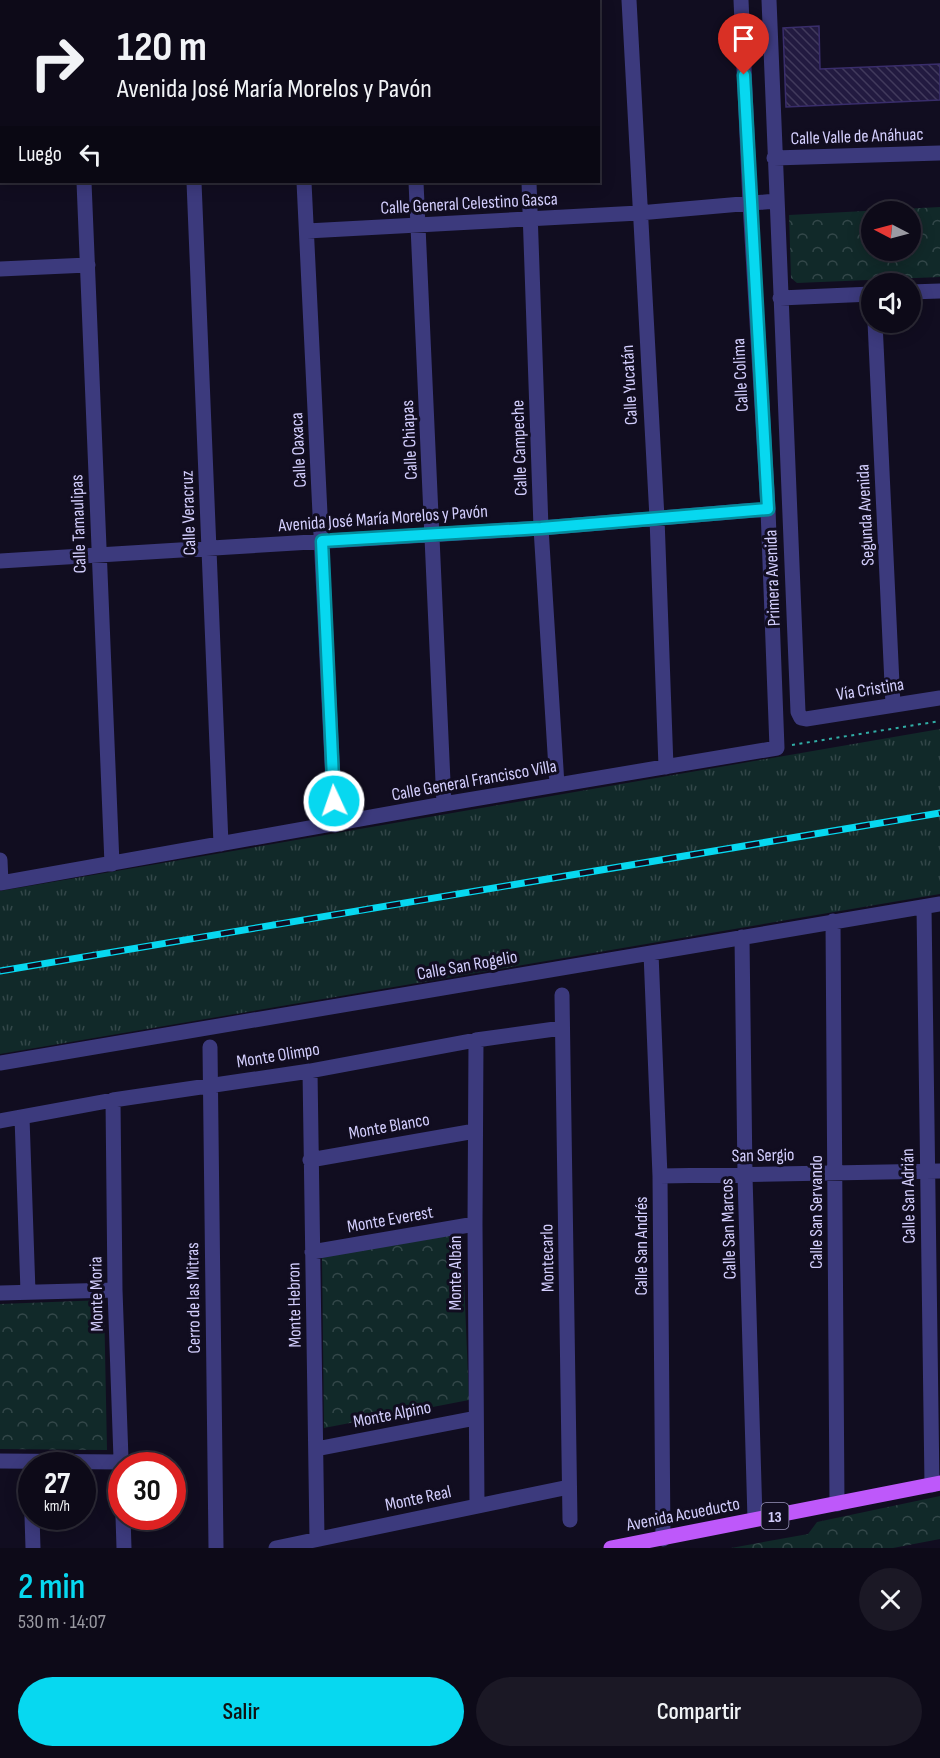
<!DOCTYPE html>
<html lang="es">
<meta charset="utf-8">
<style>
body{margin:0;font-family:"Sofia Sans Condensed",sans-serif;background:#1b1825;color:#f1f3f6;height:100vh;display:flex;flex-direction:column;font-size:22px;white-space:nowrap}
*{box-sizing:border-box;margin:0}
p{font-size:20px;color:#9a9aa2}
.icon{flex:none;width:33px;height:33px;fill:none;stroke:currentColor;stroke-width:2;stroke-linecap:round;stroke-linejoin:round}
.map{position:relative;height:1548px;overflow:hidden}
.panel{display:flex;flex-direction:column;background:#0d0a18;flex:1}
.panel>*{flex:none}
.hud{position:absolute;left:0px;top:0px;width:600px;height:183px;box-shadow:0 3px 15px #0003,0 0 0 2px #2d2b37;background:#0d0a18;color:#f1f3f6;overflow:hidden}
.needle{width:39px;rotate:276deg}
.controls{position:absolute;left:861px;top:201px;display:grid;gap:12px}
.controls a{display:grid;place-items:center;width:60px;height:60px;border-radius:50%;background:#0d0a18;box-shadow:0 3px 15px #0003,0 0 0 2px #2d2b37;font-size:30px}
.speed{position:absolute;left:18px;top:1452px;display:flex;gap:12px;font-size:30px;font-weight:700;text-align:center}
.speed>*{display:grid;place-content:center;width:78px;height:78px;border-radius:50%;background:#0d0a18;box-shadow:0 3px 15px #0003,0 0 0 2px #2d2b37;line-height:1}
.speed small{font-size:15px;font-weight:400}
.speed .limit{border:9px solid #d22;background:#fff;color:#111}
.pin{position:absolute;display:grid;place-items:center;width:51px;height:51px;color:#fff;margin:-62px -26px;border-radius:50% 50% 50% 0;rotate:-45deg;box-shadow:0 0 6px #0007}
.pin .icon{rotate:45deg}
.me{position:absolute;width:66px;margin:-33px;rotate:357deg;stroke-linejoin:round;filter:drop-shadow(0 0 4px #0008)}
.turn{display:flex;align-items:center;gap:21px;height:126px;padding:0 18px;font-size:27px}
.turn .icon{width:78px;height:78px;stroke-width:2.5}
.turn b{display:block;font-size:42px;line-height:51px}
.then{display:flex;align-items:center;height:57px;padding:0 18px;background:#0003;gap:12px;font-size:22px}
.round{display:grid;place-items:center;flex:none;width:63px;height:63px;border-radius:32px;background:#1b1825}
.head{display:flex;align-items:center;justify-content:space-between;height:102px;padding:0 18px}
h1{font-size:36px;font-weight:600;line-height:45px;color:#07d8f0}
.primary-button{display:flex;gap:12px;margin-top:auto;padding:12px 18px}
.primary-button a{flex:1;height:69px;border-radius:36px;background:#07d8f0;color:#111;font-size:24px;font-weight:600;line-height:69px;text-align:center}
.primary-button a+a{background:#1b1825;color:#f1f3f6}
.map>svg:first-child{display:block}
.grass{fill:url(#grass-tufts)}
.park{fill:url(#park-crowns);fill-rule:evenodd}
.building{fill:url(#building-back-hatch);stroke:#392d6b;stroke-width:1.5}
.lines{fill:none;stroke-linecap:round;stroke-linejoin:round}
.path{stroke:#31aea6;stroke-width:2;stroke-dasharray:3 4.5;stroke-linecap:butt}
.minor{stroke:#3c3a7d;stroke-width:15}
.major{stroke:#be58fa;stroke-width:15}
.rail-casing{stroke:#07d8f0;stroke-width:7}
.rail{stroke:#110d20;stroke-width:4.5;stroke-dasharray:14;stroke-linecap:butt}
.route-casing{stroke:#058c9c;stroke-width:15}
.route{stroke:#07d8f0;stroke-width:10}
.labels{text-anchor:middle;stroke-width:6;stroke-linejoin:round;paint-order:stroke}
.shield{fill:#110d20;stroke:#9994bb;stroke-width:1.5}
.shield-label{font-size:16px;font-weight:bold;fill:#d3cefd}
.street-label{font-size:18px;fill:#d3cefd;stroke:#110d20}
</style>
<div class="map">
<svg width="940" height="1548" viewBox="0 0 940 1548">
<defs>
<pattern id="grass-tufts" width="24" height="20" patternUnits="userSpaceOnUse" patternTransform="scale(1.5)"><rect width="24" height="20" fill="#112929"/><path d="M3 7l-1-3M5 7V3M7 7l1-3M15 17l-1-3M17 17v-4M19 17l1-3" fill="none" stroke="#334749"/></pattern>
<pattern id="park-crowns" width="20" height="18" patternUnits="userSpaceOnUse" patternTransform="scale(1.5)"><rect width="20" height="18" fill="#112929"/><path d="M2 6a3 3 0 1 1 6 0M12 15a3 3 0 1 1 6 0" fill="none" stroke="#334749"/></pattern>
<pattern id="building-back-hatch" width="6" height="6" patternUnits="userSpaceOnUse" patternTransform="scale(1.5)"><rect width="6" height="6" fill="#221a40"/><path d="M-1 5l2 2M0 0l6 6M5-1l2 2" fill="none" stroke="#413a5c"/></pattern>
</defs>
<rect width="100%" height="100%" fill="#110d20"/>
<path class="grass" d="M940,729V894L0,1054V891Z"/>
<path class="park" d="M87,0H275V1L87,2Z
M940,207V277L797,283L791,278L789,215ZM872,212H910V250H872Z
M462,1229L469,1400L324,1428L322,1257Z
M104,1300L107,1450L0,1449V1304Z
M940,1496V1539L893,1548H731L808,1534L817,1522Z"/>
<path class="building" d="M819,26L820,69L940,64V100L786,107L783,28Z"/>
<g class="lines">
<path class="path" d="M792,745L940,721"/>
<path class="minor" d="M77,0V2
M297,0V2
M406,0V2
M520,0V2
M629,0L657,518L666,767
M769,0L798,712L801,718L806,719L940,698
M774,158L940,153
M84,182L112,864
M194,182L221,844
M304,182L335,825
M416,182L444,804
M529,182L541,528L557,785
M307,231L639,213L776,201
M0,269L88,265
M910,292L940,291
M780,298L872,294
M875,322L893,705
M0,561L541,528L768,509
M0,860L1,883
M0,883L444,804L777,748L768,509L750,203L741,0
M924,907L932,1485
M833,921L837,1504
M742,937L745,1176L755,1519
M651,953L660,1176L663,1539
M562,995L570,1520
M476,1040L475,1224L477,1506
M210,1047L216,1548
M0,1063L940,904
M310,1071L317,1539
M113,1100L115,1290L122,1487
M22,1117L28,1292
M0,1121L113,1100L310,1071L476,1040L562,1028
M310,1160L475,1131
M660,1176L940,1171
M312,1252L475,1224
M0,1293L115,1290
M316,1449L476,1418
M0,1461L121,1462
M32,1516L33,1548
M123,1516L124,1548
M276,1548L569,1487"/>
<path class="major" d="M611,1548L940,1483"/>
<g class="rail-casing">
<path id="rail" d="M0,971L940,813"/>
</g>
<use href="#rail" class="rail"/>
</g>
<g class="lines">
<g class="route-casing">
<path id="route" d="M334,801L322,541L541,528L768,509L744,75"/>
</g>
<use href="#route" class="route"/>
</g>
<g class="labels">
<rect class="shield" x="761.5" y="1503" width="27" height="26" rx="4.5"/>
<g class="shield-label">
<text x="775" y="1522">13</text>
</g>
<g class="street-label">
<text transform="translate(857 136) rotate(-2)" y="6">Calle Valle de Anáhuac</text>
<text transform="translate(469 203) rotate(-3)" y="6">Calle General Celestino Gasca</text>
<text transform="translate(740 375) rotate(-93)" y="6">Calle Colima</text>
<text transform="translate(629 385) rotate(-93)" y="6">Calle Yucatán</text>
<text transform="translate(409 440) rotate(-93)" y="6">Calle Chiapas</text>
<text transform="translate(519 448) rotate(-92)" y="6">Calle Campeche</text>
<text transform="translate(298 450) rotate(-93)" y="6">Calle Oaxaca</text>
<text transform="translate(188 513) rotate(-92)" y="6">Calle Veracruz</text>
<text transform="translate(865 515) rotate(-93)" y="6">Segunda Avenida</text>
<text transform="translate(383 518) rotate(-4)" y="6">Avenida José María Morelos y Pavón</text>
<text transform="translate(78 524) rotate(-92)" y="6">Calle Tamaulipas</text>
<text transform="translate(772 578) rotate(-92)" y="6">Primera Avenida</text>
<text transform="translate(870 689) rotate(-9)" y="6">Vía Cristina</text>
<text transform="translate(474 780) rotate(-10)" y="6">Calle General Francisco Villa</text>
<text transform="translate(467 965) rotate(-10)" y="6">Calle San Rogelio</text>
<text transform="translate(278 1055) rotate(-9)" y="6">Monte Olimpo</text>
<text transform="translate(389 1126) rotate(-10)" y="6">Monte Blanco</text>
<text transform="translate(763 1155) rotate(-1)" y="6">San Sergio</text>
<text transform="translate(908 1196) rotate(-91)" y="6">Calle San Adrián</text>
<text transform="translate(816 1212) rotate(-90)" y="6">Calle San Servando</text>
<text transform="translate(390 1219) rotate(-10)" y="6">Monte Everest</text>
<text transform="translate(728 1229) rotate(-92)" y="6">Calle San Marcos</text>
<text transform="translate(641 1246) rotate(-90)" y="6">Calle San Andrés</text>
<text transform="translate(547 1258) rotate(-91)" y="6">Montecarlo</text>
<text transform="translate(455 1273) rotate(-90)" y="6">Monte Albán</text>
<text transform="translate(96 1294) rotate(-91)" y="6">Monte Moria</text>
<text transform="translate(193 1298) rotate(-91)" y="6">Cerro de las Mitras</text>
<text transform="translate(294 1305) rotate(-91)" y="6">Monte Hebron</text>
<text transform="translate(392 1414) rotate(-11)" y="6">Monte Alpino</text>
<text transform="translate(418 1498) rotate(-12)" y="6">Monte Real</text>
<text transform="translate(683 1514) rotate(-11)" y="6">Avenida Acueducto</text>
</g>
</g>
</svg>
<div class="controls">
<a><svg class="needle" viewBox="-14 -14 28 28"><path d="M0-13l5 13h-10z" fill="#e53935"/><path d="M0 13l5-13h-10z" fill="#9a9aa2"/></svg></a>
<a><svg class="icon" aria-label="sound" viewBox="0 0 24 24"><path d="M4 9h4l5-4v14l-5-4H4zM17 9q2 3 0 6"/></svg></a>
</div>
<div class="speed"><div>27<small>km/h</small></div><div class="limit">30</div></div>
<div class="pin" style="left:744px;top:75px;background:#d93025"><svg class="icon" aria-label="arrive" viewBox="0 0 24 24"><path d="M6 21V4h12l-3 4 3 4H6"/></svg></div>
<svg class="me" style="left:334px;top:801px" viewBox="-20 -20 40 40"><circle r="17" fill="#07d8f0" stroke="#fff" stroke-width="3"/><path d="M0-11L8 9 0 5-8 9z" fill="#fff"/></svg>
<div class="hud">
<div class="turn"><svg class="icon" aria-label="right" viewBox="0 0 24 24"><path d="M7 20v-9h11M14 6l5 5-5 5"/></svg><div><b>120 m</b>Avenida José María Morelos y Pavón</div></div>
<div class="then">Luego<svg class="icon" aria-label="left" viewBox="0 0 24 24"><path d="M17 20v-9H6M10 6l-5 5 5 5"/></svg></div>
</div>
</div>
<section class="panel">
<div class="head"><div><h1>2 min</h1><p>530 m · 14:07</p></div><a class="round"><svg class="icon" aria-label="close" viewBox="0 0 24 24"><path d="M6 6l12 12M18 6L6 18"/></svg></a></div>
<div class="primary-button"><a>Salir</a><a>Compartir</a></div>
</section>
